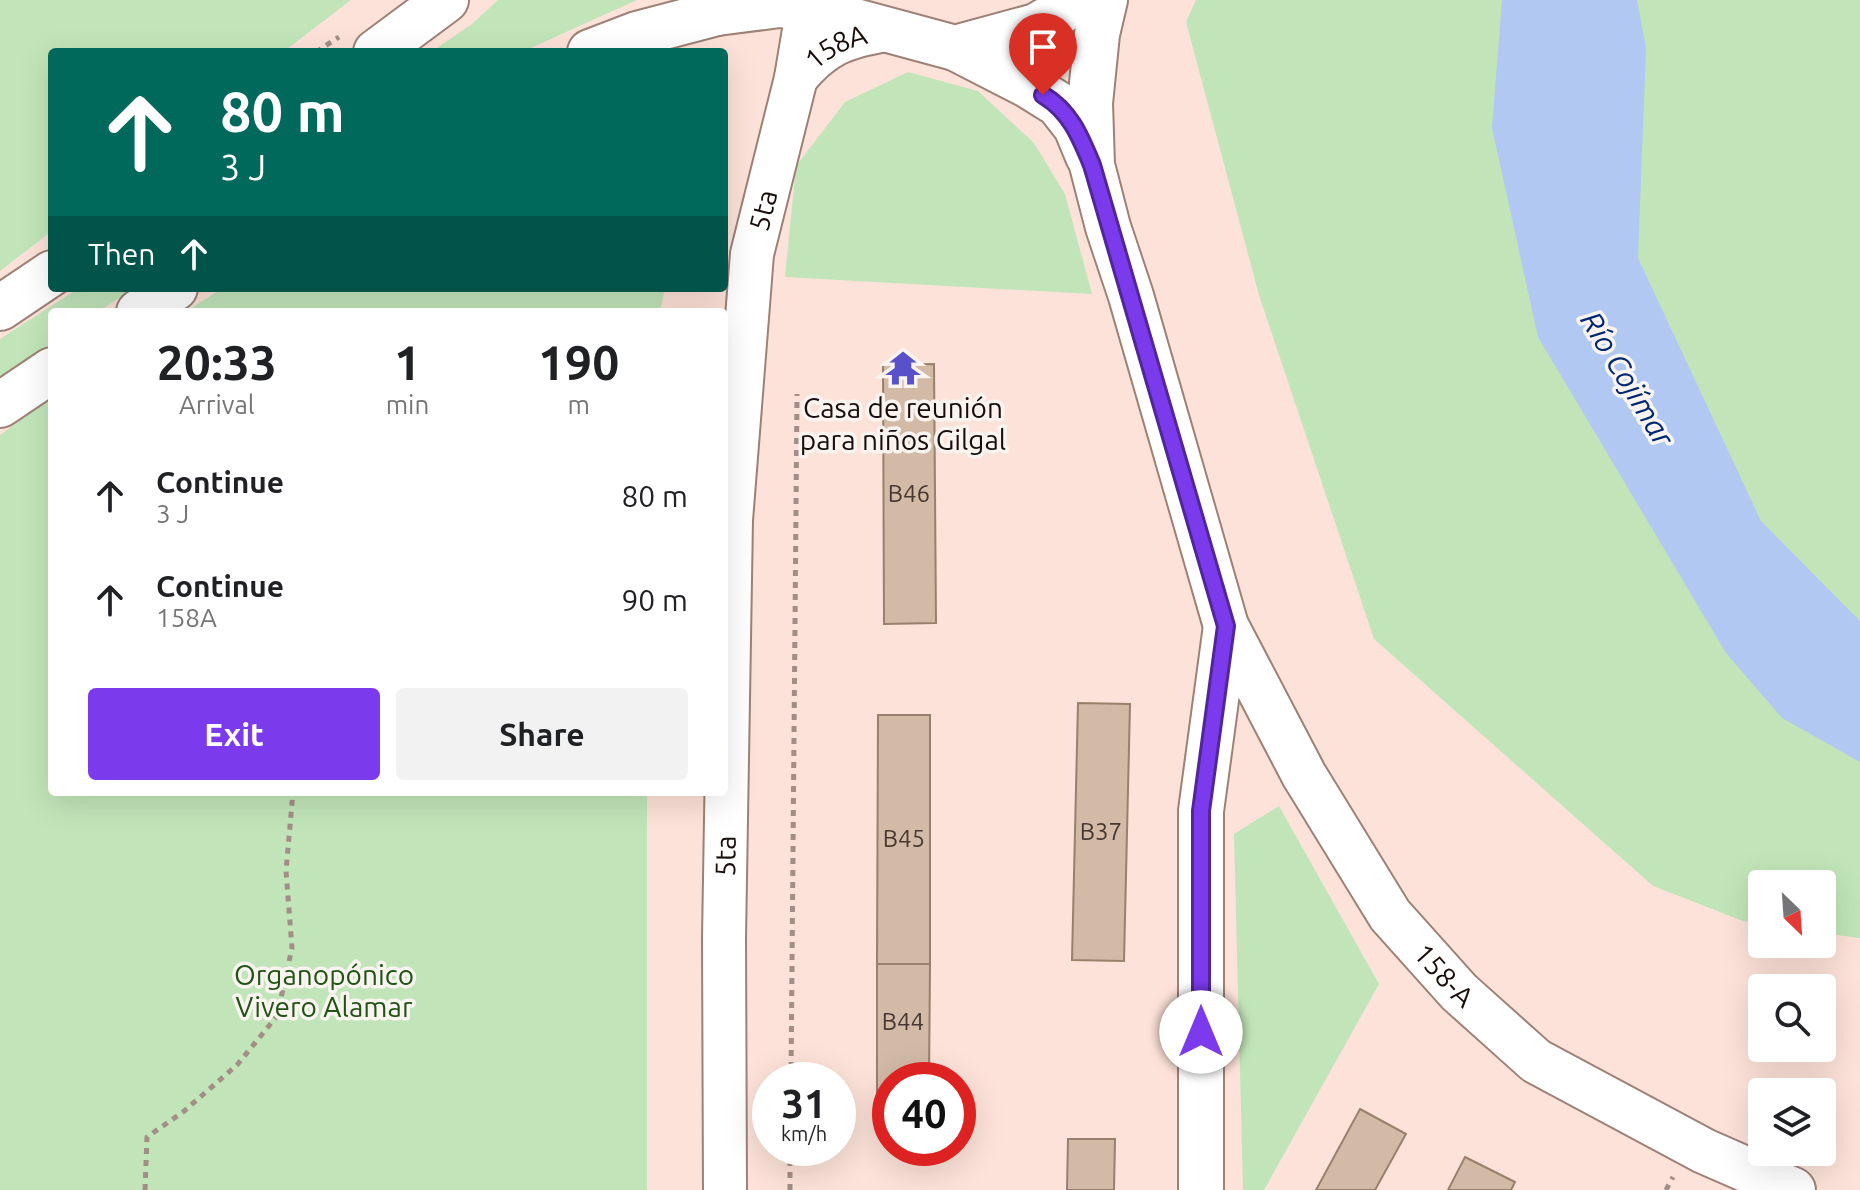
<!DOCTYPE html>
<meta charset="utf-8">
<style>
body{margin:0;font-family:Ubuntu,sans-serif;background:#f2f2f2;color:#202124;height:100vh;display:flex;flex-direction:column;font-size:30px;white-space:nowrap}
*{box-sizing:border-box;margin:0}
p{font-size:26px;color:#757577}
.icon{flex:none;width:44px;height:44px;fill:none;stroke:currentColor;stroke-width:2;stroke-linecap:round;stroke-linejoin:round}
.map{position:relative;flex:1;overflow:hidden}
.panel{position:absolute;left:48px;top:308px;width:680px;height:488px;display:flex;flex-direction:column;background:#fff;border-radius:8px;box-shadow:0 8px 32px #0002}
.panel>*{flex:none}
.banner{position:absolute;left:48px;top:48px;width:680px;height:244px;border-radius:8px;box-shadow:0 8px 32px #0002;background:#00695c;color:#fff;overflow:hidden}
.needle{width:52px;rotate:155deg}
.buttons{position:absolute;left:1748px;top:870px;display:grid;gap:16px}
.buttons a{display:grid;place-items:center;width:88px;height:88px;border-radius:8px;background:#fff;box-shadow:0 8px 32px #0002;font-size:40px}
.speed{position:absolute;left:752px;top:1062px;display:flex;gap:16px;font-size:40px;font-weight:700;text-align:center}
.speed>*{display:grid;place-content:center;width:104px;height:104px;border-radius:50%;background:#fff;box-shadow:0 8px 32px #0002;line-height:1}
.speed small{font-size:20px;font-weight:400}
.speed .limit{border:12px solid #d22;background:#fff;color:#111}
.pin{position:absolute;display:grid;place-items:center;width:68px;height:68px;color:#fff;margin:-82px -34px;border-radius:50% 50% 50% 0;rotate:-45deg;box-shadow:0 0 8px #0007}
.pin .icon{rotate:45deg}
.me{position:absolute;width:88px;margin:-44px;rotate:0deg;stroke-linejoin:round;filter:drop-shadow(0 0 6px #0008)}
.turn{display:flex;align-items:center;gap:28px;height:168px;padding:0 40px;font-size:36px}
.turn .icon{width:104px;height:104px;stroke-width:2.5}
.turn b{display:block;font-size:56px;line-height:68px}
.then{display:flex;align-items:center;height:76px;padding:0 40px;background:#0003;gap:16px;font-size:30px}
.eta{display:flex;justify-content:space-evenly;align-items:center;height:136px;text-align:center}
.eta b{font-size:48px;font-weight:600;line-height:56px}
.action{display:flex;gap:16px;margin-top:auto;padding:16px 40px}
.action a{flex:1;height:92px;border-radius:8px;background:#7c3aed;color:#fff;font-size:32px;font-weight:600;line-height:92px;text-align:center}
.action a+a{background:#f2f2f2;color:#202124}
ul{padding:0;list-style:none}
li{display:flex;align-items:center;gap:24px;height:104px;padding:0 40px}
li div{flex:1}
li b{display:block;font-size:30px}
li em{font-style:normal}
.map>svg:first-child{display:block}
.green{fill:#c1e5b9}
.water{fill:#b0c8f2}
.building{fill:#d2baa6;stroke:#97816d;stroke-width:2}
.lines{fill:none;stroke-linecap:round;stroke-linejoin:round}
.street-casing{stroke:#9e8176;stroke-width:46}
.secondary-casing{stroke:#9e8176;stroke-width:48}
.path{stroke:#a28e86;stroke-width:5;stroke-dasharray:6 6;stroke-linecap:butt}
.street{stroke:#fff;stroke-width:42}
.secondary{stroke:#fff;stroke-width:44}
.route-casing{stroke:#51269a;stroke-width:20}
.route{stroke:#7c3aed;stroke-width:14}
.labels{text-anchor:middle;stroke-width:7;stroke-linejoin:round;paint-order:stroke}
.number-label{font-size:24px;fill:#463831}
.street-label{font-size:28px;fill:#180d0a;stroke:#faf4f1}
.poi-label{font-size:28px;fill:#180d0a;stroke:#faf4f1}
.park-label{font-size:28px;fill:#215414;stroke:#faf4f1}
.water-label{font-size:30px;font-style:italic;fill:#002773;stroke:#faf4f1}
</style>
<div class="map">
<svg width="1860" height="1190" viewBox="0 0 1860 1190">
<rect width="100%" height="100%" fill="#fce2d8"/>
<path class="green" d="M0,0H351L283,52H52V231L0,271Z
M498,0H637L522,52H431L472,24Z
M1196,0H1860V938L1822,933V884H1762V924L1743,921L1653,886L1374,639L1259,295L1186,22Z
M908,72L978,91L1034,143L1065,194L1092,294L785,277L796,166L845,102Z
M79,288H134L98,312H52V343L0,377V339Z
M223,288H665L660,312H185Z
M52,398V792H647V1190H0V435Z
M1279,806L1379,984L1264,1190H1243L1234,834Z"/>
<path class="water" d="M1502,0H1637L1646,48L1638,258L1761,521L1860,621V762L1782,718L1726,653L1538,337L1492,128Z"/>
<path class="building" d="M934,364L936,623L884,624L883,365Z
M1078,703L1130,704L1124,961L1072,960Z
M878,715H930V964H877Z
M877,964H930L929,1080H890V1127H877Z
M1360,1109L1406,1134L1375,1190H1316Z
M1068,1139H1115L1114,1190H1067Z
M1465,1157L1515,1182L1511,1190H1448Z"/>
<g class="lines">
<g class="street-casing">
<g id="street">
<path id="s1" d="M796,78C823,45 844,37 886,30"/>
<path id="s2" d="M725,1190L724,938L731,520L752,254L796,78L809,0"/>
</g>
</g>
<g class="secondary-casing">
<g id="secondary">
<path id="s3" d="M1105,0L1097,34L1090,103L1092,165L1108,227L1131,296L1226,626L1304,775L1390,915L1459,992L1536,1061L1704,1151L1793,1190"/>
<path d="M717,13L779,5L807,8L955,48L1029,86L1058,104L1076,127L1088,156"/>
<path d="M955,48L1036,26L1081,0"/>
<path d="M376,52L446,0"/>
<path d="M590,52L637,34L717,13L745,1"/>
<path d="M0,308L52,273"/>
<path d="M139,312L175,288"/>
<path d="M0,405L52,370"/>
<path d="M1201,1190V811L1226,626"/>
</g>
</g>
<path class="path" d="M316,52L339,37
M791,1080L797,394
M145,1190L147,1137L183,1112L237,1065L277,1016L292,948L286,871L293,792
M790,1190V1148
M1666,1190L1673,1177"/>
<use href="#street" class="street"/>
<use href="#secondary" class="secondary"/>
</g>
<g class="lines">
<g class="route-casing">
<path id="route" d="M1043,95C1070,111 1080,136 1092,165L1226,626L1201,811V1032"/>
</g>
<use href="#route" class="route"/>
</g>
<defs>
<g id="temple-bare" transform="scale(2.76)"><path d="M0-6L5-2H3V0L6.5 2.5H4V6H1.5V3h-3V6H-4V2.5H-6.5L-3 0V-2H-5Z" fill="#5951c9" stroke="#faf4f1" stroke-width="2.5" paint-order="stroke"/></g>
</defs>
<g fill-rule="evenodd">
<use href="#temple-bare" x="903" y="368"/>
</g>
<g class="labels">
<g class="number-label">
<text x="909" y="502">B46</text>
<text x="1101" y="840">B37</text>
<text x="904" y="847">B45</text>
<text x="903" y="1030">B44</text>
</g>
<g class="street-label">
<text dy="10" stroke="none"><textPath href="#s1" startOffset="52">158A</textPath></text>
<text dy="10" stroke="none"><textPath href="#s2" startOffset="982">5ta</textPath></text>
<text dy="10" stroke="none"><textPath href="#s2" startOffset="334">5ta</textPath></text>
<text dy="10" stroke="none"><textPath href="#s3" startOffset="1060">158-A</textPath></text>
</g>
<g class="poi-label">
<text x="903" y="418">Casa de reunión<tspan x="903" dy="32">para niños Gilgal</tspan></text>
</g>
<g class="park-label">
<text x="324" y="985">Organopónico<tspan x="324" dy="32">Vivero Alamar</tspan></text>
</g>
<g class="water-label">
<text transform="translate(1627 379) rotate(59)" y="10">Río Cojímar</text>
</g>
</g>
</svg>
<div class="buttons">
<a><svg class="needle" viewBox="-14 -14 28 28"><path d="M0-13l5 13h-10z" fill="#e53935"/><path d="M0 13l5-13h-10z" fill="#757577"/></svg></a>
<a><svg class="icon" aria-label="search" viewBox="0 0 24 24"><circle cx="10" cy="10" r="6"/><path d="M15 15l6 6"/></svg></a>
<a><svg class="icon" aria-label="layers" viewBox="0 0 24 24"><path d="M12 4l9 5-9 5-9-5zM3 14l9 5 9-5"/></svg></a>
</div>
<div class="speed"><div>31<small>km/h</small></div><div class="limit">40</div></div>
<div class="pin" style="left:1043px;top:95px;background:#d93025"><svg class="icon" aria-label="arrive" viewBox="0 0 24 24"><path d="M6 21V4h12l-3 4 3 4H6"/></svg></div>
<svg class="me" style="left:1201px;top:1032px" viewBox="-20 -20 40 40"><circle r="19" fill="#fff"/><path d="M0-13L10 11 0 6-10 11z" fill="#7c3aed"/></svg>
<div class="banner">
<div class="turn"><svg class="icon" aria-label="ahead" viewBox="0 0 24 24"><path d="M12 20V5M6 11l6-6 6 6"/></svg><div><b>80 m</b>3 J</div></div>
<div class="then">Then<svg class="icon" aria-label="ahead" viewBox="0 0 24 24"><path d="M12 20V5M6 11l6-6 6 6"/></svg></div>
</div>
<section class="panel">
<div class="eta">
<div><b>20:33</b><p>Arrival</p></div>
<div><b>1</b><p>min</p></div>
<div><b>190</b><p>m</p></div>
</div>
<ul>
<li><svg class="icon" aria-label="ahead" viewBox="0 0 24 24"><path d="M12 20V5M6 11l6-6 6 6"/></svg><div><b>Continue</b><p>3 J</p></div><em>80 m</em></li>
<li><svg class="icon" aria-label="ahead" viewBox="0 0 24 24"><path d="M12 20V5M6 11l6-6 6 6"/></svg><div><b>Continue</b><p>158A</p></div><em>90 m</em></li>
</ul>
<div class="action"><a>Exit</a><a>Share</a></div>
</section>
</div>
